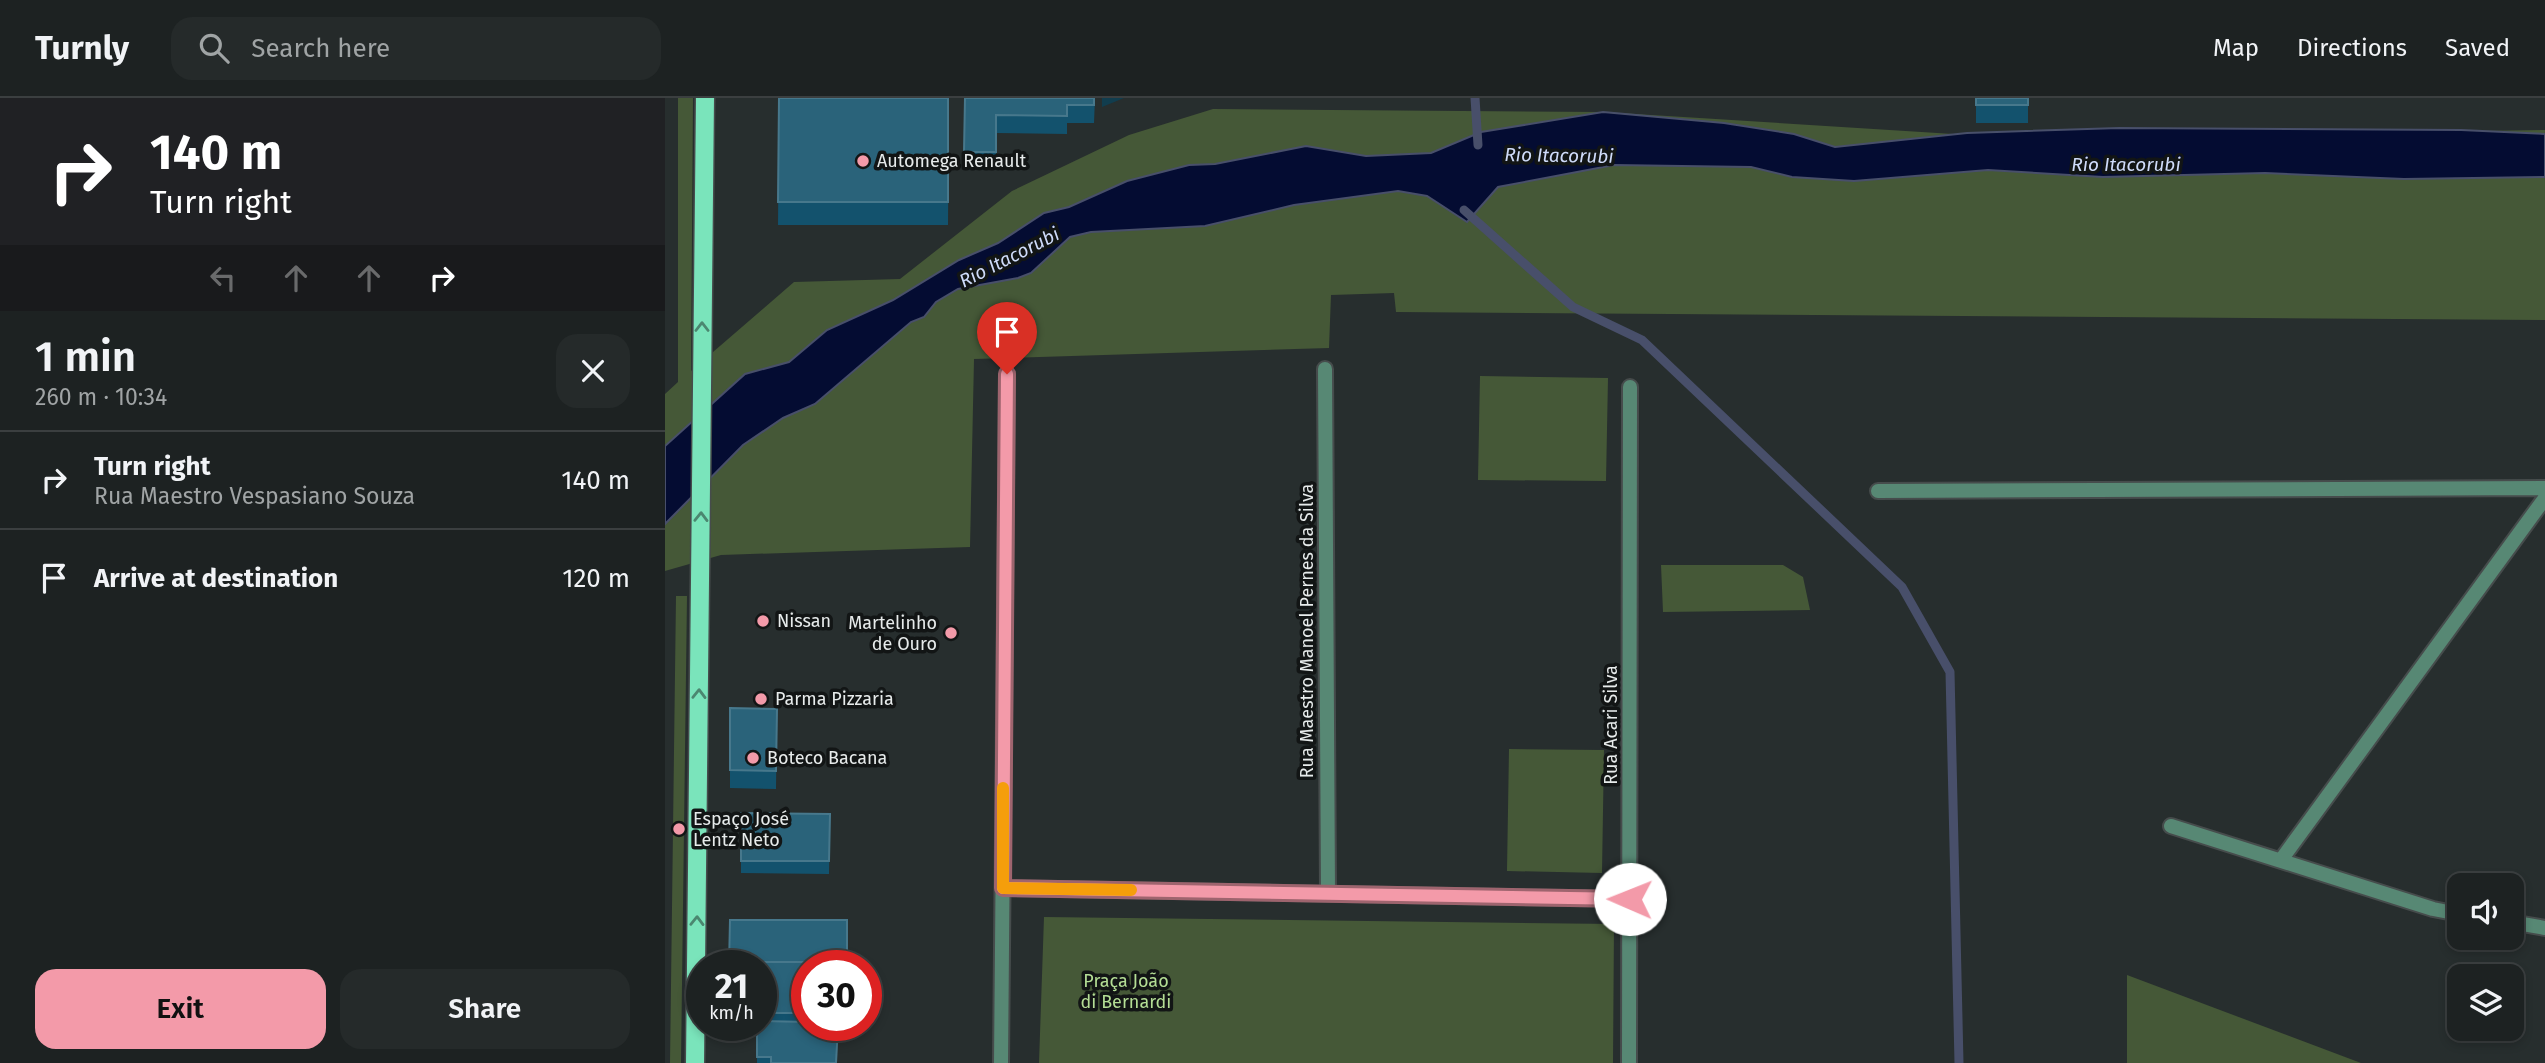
<!DOCTYPE html>
<meta charset="utf-8">
<style>
body{margin:0;font-family:"Fira Sans",sans-serif;background:#252a2a;color:#f1f3f6;height:100vh;display:flex;flex-direction:column;font-size:26px;white-space:nowrap}
*{box-sizing:border-box;margin:0}
p{font-size:23px;color:#a0a4a5}
.icon{flex:none;width:38px;height:38px;fill:none;stroke:currentColor;stroke-width:2;stroke-linecap:round;stroke-linejoin:round}
.map{position:relative;flex:1;overflow:hidden}
.details{display:flex;flex-direction:column;background:#1d2222;width:665px}
.details>*{flex:none}
.banner{background:#202124;color:#fff;overflow:hidden}
.buttons{position:absolute;left:1782px;top:775px;display:grid;gap:14px}
.buttons a{display:grid;place-items:center;width:77px;height:77px;border-radius:14px;background:#1d2222;box-shadow:0 4px 10px #0003,0 0 0 2px #3b3f40;font-size:35px}
.speed{position:absolute;left:21px;top:852px;display:flex;gap:14px;font-size:35px;font-weight:700;text-align:center}
.speed>*{display:grid;place-content:center;width:91px;height:91px;border-radius:50%;background:#1d2222;box-shadow:0 4px 10px #0003,0 0 0 2px #3b3f40;line-height:1}
.speed small{font-size:18px;font-weight:400}
.speed .limit{border:10px solid #d22;background:#fff;color:#111}
.pin{position:absolute;display:grid;place-items:center;width:60px;height:60px;color:#fff;margin:-72px -30px;border-radius:50% 50% 50% 0;rotate:-45deg;box-shadow:0 0 7px #0007}
.pin .icon{rotate:45deg}
.me{position:absolute;width:77px;margin:-38px;rotate:271deg;stroke-linejoin:round;filter:drop-shadow(0 0 5px #0008)}
.turn{display:flex;align-items:center;gap:24px;height:147px;padding:0 35px;font-size:32px}
.turn .icon{width:91px;height:91px;stroke-width:2.5}
.turn b{display:block;font-size:49px;line-height:60px}
.lanes{display:flex;align-items:center;height:66px;padding:0 35px;background:#0003;justify-content:center;gap:35px;direction:ltr}
.lanes .off{opacity:.35}
.round{display:grid;place-items:center;flex:none;width:74px;height:74px;border-radius:21px;background:#252a2a}
.headline{display:flex;align-items:center;justify-content:space-between;height:119px;padding:0 35px}
h1{font-size:42px;font-weight:600;line-height:52px}
.action{display:flex;gap:14px;margin-top:auto;padding:14px 35px}
.action a{flex:1;height:80px;border-radius:21px;background:#f39aa9;color:#111;font-size:28px;font-weight:600;line-height:80px;text-align:center}
.action a+a{background:#252a2a;color:#f1f3f6}
ul{padding:0;list-style:none}
li{display:flex;align-items:center;gap:21px;height:98px;padding:0 35px;border-top:2px solid #3b3f40}
li div{flex:1}
li b{display:block;font-size:26px}
li em{font-style:normal}
header{display:flex;align-items:center;gap:42px;box-sizing:border-box;height:98px;padding:0 35px;background:#1d2222;border-bottom:2px solid #3b3f40}
header strong{font-size:33px}
nav{display:flex;gap:38px;margin-inline-start:auto;font-size:24px}
.search{width:490px;height:63px;background:#252a2a;display:flex;align-items:center;gap:18px;box-sizing:border-box;padding:0 24px;border-radius:21px;color:#a0a4a5;font-size:26px}
main{display:flex;flex:1;min-height:0}
.map>svg:first-child{display:block}
.green{fill:#455837}
.water{fill:#040c32;stroke:#484f6a;stroke-width:2}
.lines{fill:none;stroke-linecap:round;stroke-linejoin:round}
.stream{stroke:#484f6a;stroke-width:9}
.minor-casing{stroke:#464c4c;stroke-width:18}
.primary-casing{stroke:#464c4c;stroke-width:21}
.minor{stroke:#578874;stroke-width:14}
.primary{stroke:#7ae4bb;stroke-width:18}
.wall{fill:#13526d}
.shaded-wall{fill:#113d4e}
.building{fill:#2a637a;stroke:#47788c;stroke-width:2}
.oneway{stroke:#4b8770}
.route-casing{stroke:#9e646e;stroke-width:18}
.route{stroke:#f39aa9;stroke-width:12}
.slow{stroke:#f59e0b;stroke-width:12}
.poi-dot{fill:#f39aa9;stroke:#121515;stroke-width:2.5}
.labels{text-anchor:middle;stroke-width:7;stroke-linejoin:round;paint-order:stroke}
.poi-label{font-size:18px;fill:#e7ebeb;stroke:#121515;text-anchor:start}
.street-label{font-size:18px;fill:#e7ebeb;stroke:#121515}
.park-label{font-size:18px;fill:#b4de95;stroke:#121515}
.water-label{font-size:19px;font-style:italic;fill:#cfdbf9;stroke:#121515}
</style>
<header>
<strong>Turnly</strong>
<div class="search"><svg class="icon" aria-label="search" viewBox="0 0 24 24"><circle cx="10" cy="10" r="6"/><path d="M15 15l6 6"/></svg>Search here</div>
<nav><a>Map</a><a>Directions</a><a>Saved</a></nav>
</header>
<main>
<section class="details">
<div class="banner">
<div class="turn"><svg class="icon" aria-label="right" viewBox="0 0 24 24"><path d="M7 20v-9h11M14 6l5 5-5 5"/></svg><div><b>140 m</b>Turn right</div></div>
<div class="lanes"><svg class="icon off" aria-label="left" viewBox="0 0 24 24"><path d="M17 20v-9H6M10 6l-5 5 5 5"/></svg><svg class="icon off" aria-label="ahead" viewBox="0 0 24 24"><path d="M12 20V5M6 11l6-6 6 6"/></svg><svg class="icon off" aria-label="ahead" viewBox="0 0 24 24"><path d="M12 20V5M6 11l6-6 6 6"/></svg><svg class="icon" aria-label="right" viewBox="0 0 24 24"><path d="M7 20v-9h11M14 6l5 5-5 5"/></svg></div>
</div>
<div class="headline"><div><h1>1 min</h1><p>260 m · 10:34</p></div><a class="round"><svg class="icon" aria-label="close" viewBox="0 0 24 24"><path d="M6 6l12 12M18 6L6 18"/></svg></a></div>
<ul>
<li><svg class="icon" aria-label="right" viewBox="0 0 24 24"><path d="M7 20v-9h11M14 6l5 5-5 5"/></svg><div><b>Turn right</b><p>Rua Maestro Vespasiano Souza</p></div><em>140 m</em></li>
<li><svg class="icon" aria-label="arrive" viewBox="0 0 24 24"><path d="M6 21V4h12l-3 4 3 4H6"/></svg><div><b>Arrive at destination</b></div><em>120 m</em></li>
</ul>
<div class="action"><a>Exit</a><a>Share</a></div>
</section>
<div class="map">
<svg width="1880" height="965" viewBox="0 0 1880 965">
<rect width="100%" height="100%" fill="#272e2e"/>
<path class="green" d="M13,0H28L26,273L129,184L235,181L347,93L464,37L548,11L938,14L1352,40L1880,32V222L731,214L729,195L666,197L664,250L309,261L305,449L56,457L0,473V296L13,284Z
M815,278L943,280L941,383L813,382Z
M996,467H1118L1138,479L1145,512L998,514Z
M11,498H22L16,965H5Z
M844,651L939,652L937,775L842,773Z
M379,819L949,826L948,965H374Z
M1462,877L1696,965H1462Z"/>
<path class="water" d="M938,14L1059,25L1129,36L1170,49L1302,35L1454,30L1796,32L1880,36V79L1739,81L1600,75L1438,79L1323,72L1189,83L1127,79L1086,69L949,67L833,89L802,124L762,98L733,93L629,107L540,128L426,134L405,139L366,175L353,180L293,191L271,204L259,219L246,224L150,306L118,320L78,347L0,426V348L80,276L124,264L162,232L228,202L294,162L333,145L379,115L404,109L462,83L524,67L550,66L641,48L701,58L766,55L816,34Z"/>
<g class="lines">
<path class="stream" d="M810,0L813,47
M799,112L908,209L977,242L1237,489L1285,574L1294,965"/>
<g class="minor-casing">
<path id="minor" d="M660,271L663,795
M1213,393L1880,390
M1506,728L1768,811L1794,816
M1616,762L1880,400
M338,790L965,801
M1846,824L1880,830
M336,965L342,276
M964,965L965,289"/>
</g>
<g class="primary-casing">
<path id="primary" d="M30,965L40,0"/>
</g>
<use href="#minor" class="minor"/>
<use href="#primary" class="primary"/>
</g>
<path class="wall" d="M114,0H284L283,127H113Z
M300,0H430L429,25H402V36L331,35V72H299Z
M1311,0H1363V25H1311Z
M65,610L112,611L111,691L65,690Z
M76,715L165,716L164,776L76,775Z
M96,868H142V928H179V933H173L171,965H92V933H88V928H96Z"/>
<path class="shaded-wall" d="M437,0H459L437,9Z"/>
<path class="building" d="M114,0H283V104H113Z
M300,0H429V7H402V18L331,17V54H299Z
M1311,0H1363V7H1311Z
M65,610L112,611L111,673L65,672Z
M76,715L165,716L164,763H76Z
M65,822H182V868H179V864H89V868H64Z
M89,864H179V868H142V915H96V868H89Z
M96,923L142,924V928H173L171,965H106V959H92V928H96Z"/>
<defs><path id="oneway-chevron" d="M-2-3.5L2.5 0L-2 3.5" fill="none" stroke-width="1.6" stroke-linecap="round" stroke-linejoin="round" transform="scale(1.75)"/></defs>
<g class="oneway">
<use href="#oneway-chevron" transform="translate(37 229) rotate(-90)"/>
<use href="#oneway-chevron" transform="translate(36 419) rotate(-89)"/>
<use href="#oneway-chevron" transform="translate(34 596) rotate(-89)"/>
<use href="#oneway-chevron" transform="translate(32 823) rotate(-89)"/>
</g>
<g class="lines">
<g class="route-casing">
<path id="route" d="M342,276L338,790L965,801"/>
</g>
<use href="#route" class="route"/>
<path class="slow" d="M338,690V790L466,792"/>
</g>
<g class="poi-dot">
<circle cx="198" cy="63" r="7"/>
<circle cx="98" cy="523" r="7"/>
<circle cx="286" cy="535" r="7"/>
<circle cx="96" cy="601" r="7"/>
<circle cx="88" cy="660" r="7"/>
<circle cx="14" cy="731" r="7"/>
</g>
<g class="labels">
<g class="poi-label">
<text x="212" y="69">Automega Renault</text>
<text x="112" y="529">Nissan</text>
<text x="272" y="531" text-anchor="end">Martelinho<tspan x="272" dy="21">de Ouro</tspan></text>
<text x="110" y="607">Parma Pizzaria</text>
<text x="102" y="666">Boteco Bacana</text>
<text x="28" y="727">Espaço José<tspan x="28" dy="21">Lentz Neto</tspan></text>
</g>
<g class="street-label">
<text transform="translate(642 533) rotate(-90)" y="6">Rua Maestro Manoel Pernes da Silva</text>
<text transform="translate(946 627) rotate(-90)" y="6">Rua Acari Silva</text>
</g>
<g class="park-label">
<text x="461" y="889">Praça João<tspan x="461" dy="21">di Bernardi</tspan></text>
</g>
<g class="water-label">
<text transform="translate(894 57) rotate(1)" y="7">Rio Itacorubi</text>
<text x="1461" y="73">Rio Itacorubi</text>
<text transform="translate(344 159) rotate(-27)" y="7">Rio Itacorubi</text>
</g>
</g>
</svg>
<div class="buttons">
<a><svg class="icon" aria-label="sound" viewBox="0 0 24 24"><path d="M4 9h4l5-4v14l-5-4H4zM17 9q2 3 0 6"/></svg></a>
<a><svg class="icon" aria-label="layers" viewBox="0 0 24 24"><path d="M12 4l9 5-9 5-9-5zM3 14l9 5 9-5"/></svg></a>
</div>
<div class="speed"><div>21<small>km/h</small></div><div class="limit">30</div></div>
<div class="pin" style="left:342px;top:276px;background:#d93025"><svg class="icon" aria-label="arrive" viewBox="0 0 24 24"><path d="M6 21V4h12l-3 4 3 4H6"/></svg></div>
<svg class="me" style="left:965px;top:801px" viewBox="-20 -20 40 40"><circle r="19" fill="#fff"/><path d="M0-13L10 11 0 6-10 11z" fill="#f39aa9"/></svg>
</div>
</main>
